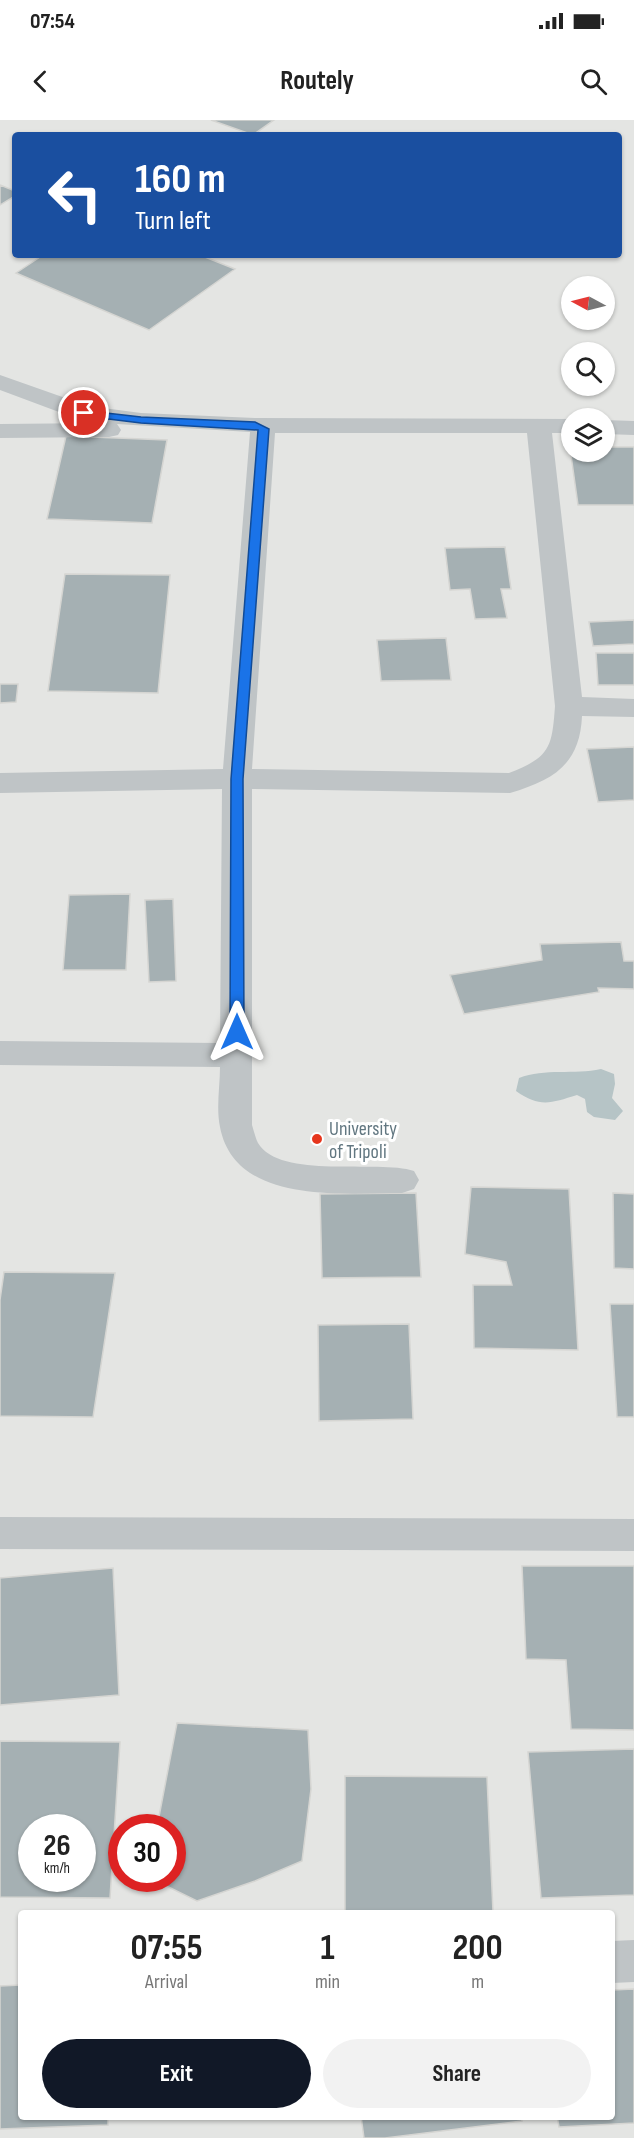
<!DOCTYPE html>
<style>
body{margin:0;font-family:"Sofia Sans Condensed",sans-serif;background:#f2f2f2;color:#222;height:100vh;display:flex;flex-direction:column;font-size:22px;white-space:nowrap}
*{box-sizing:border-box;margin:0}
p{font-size:20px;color:#767676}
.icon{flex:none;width:33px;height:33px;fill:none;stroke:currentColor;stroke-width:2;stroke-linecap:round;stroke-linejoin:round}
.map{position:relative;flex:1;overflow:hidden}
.side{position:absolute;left:18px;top:1790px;width:597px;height:210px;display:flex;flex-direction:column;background:#fff;border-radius:6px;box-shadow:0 2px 4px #0004}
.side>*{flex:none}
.guide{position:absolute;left:12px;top:12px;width:610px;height:126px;border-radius:6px;box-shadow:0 2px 4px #0004;background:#1a4fa0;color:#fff;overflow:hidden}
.needle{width:39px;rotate:277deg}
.buttons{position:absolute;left:561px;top:156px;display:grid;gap:12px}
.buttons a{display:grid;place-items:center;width:54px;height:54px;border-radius:50%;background:#fff;box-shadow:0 2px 4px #0004;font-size:30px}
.speed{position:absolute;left:18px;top:1694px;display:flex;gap:12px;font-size:30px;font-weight:700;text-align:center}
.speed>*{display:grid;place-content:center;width:78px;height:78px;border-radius:50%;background:#fff;box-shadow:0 2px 4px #0004;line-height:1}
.speed small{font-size:15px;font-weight:400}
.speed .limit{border:9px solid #d22;background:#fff;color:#111}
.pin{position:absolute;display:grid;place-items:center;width:51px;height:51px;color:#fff;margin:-26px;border:3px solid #fff;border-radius:50%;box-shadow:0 2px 6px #0007}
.me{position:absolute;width:66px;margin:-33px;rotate:0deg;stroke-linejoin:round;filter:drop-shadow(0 0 4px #0008)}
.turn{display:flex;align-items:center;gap:21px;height:126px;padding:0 24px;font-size:27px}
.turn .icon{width:78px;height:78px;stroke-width:2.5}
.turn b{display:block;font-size:42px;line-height:51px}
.eta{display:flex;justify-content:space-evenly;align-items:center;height:102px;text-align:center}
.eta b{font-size:36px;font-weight:700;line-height:42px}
.primary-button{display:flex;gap:12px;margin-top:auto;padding:12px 24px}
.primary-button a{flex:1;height:69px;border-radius:36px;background:#111827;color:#fff;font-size:24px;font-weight:700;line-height:69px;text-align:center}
.primary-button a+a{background:#f2f2f2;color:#222}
.status{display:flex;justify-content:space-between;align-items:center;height:42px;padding:0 30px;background:#fff;direction:ltr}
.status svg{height:16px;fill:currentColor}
header{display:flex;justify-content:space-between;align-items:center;height:78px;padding:0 24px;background:#fff;font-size:27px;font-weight:700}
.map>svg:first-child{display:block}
.built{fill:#e4e5e3;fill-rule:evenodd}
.water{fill:#b6c4c6}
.building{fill:#a5b0b3;stroke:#d5d5d2;stroke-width:1.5;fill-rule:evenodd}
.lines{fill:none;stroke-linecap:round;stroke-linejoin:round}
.minor{fill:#bfc4c6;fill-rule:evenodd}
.route{fill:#1a73e8;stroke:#114b97;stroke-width:1.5}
.poi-dot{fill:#e6361d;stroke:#fff;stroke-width:2}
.labels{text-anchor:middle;stroke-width:6;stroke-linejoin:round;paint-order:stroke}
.poi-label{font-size:20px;fill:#627781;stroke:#fff;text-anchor:start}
</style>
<div class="status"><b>07:54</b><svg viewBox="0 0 49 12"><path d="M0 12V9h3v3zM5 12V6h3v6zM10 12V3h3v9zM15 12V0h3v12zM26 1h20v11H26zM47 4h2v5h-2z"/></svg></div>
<header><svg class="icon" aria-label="back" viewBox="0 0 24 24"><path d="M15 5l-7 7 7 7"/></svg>Routely<svg class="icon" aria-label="search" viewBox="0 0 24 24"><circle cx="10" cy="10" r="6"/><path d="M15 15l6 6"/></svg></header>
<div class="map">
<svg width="634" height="2018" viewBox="0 0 634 2018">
<rect width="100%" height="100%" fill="#f4f3ef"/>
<path class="built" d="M0,0H634V2018H0ZM15,15H620V135H15ZM572,166H604V200H572ZM572,232H604V266H572ZM572,298H604V332H572ZM32,1707H82V1758H32ZM122,1707H172V1758H122ZM21,1792H612V1996H21Z"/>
<path class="water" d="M601,949L614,954L615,964L612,978L623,991L615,1000L594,997L587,992L585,979L577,975C551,983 540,988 516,971L519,958C545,948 574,955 601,949Z"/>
<path class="building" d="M211,0H274L253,15Z
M0,65L15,71V76L0,85Z
M43,135H200L235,149L149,210L16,153Z
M66,316L167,320L152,403L47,399Z
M604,327H634V385H578L570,328L572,332H604Z
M505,427L511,469H501L507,498L475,499L470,469L450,470L445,428Z
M65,454L170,455L158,573L48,571Z
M634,500V524L593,526L589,502Z
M446,518L451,560L381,561L377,520Z
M596,533H634V565H598Z
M0,564H18L16,582L0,583Z
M634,627V680L598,682L587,629Z
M130,774L126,850H63L69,775Z
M173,779L176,861L149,862L145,780Z
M621,822L624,841H634V869L598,868L599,872L464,894L450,855L542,840L540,824Z
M471,1067L569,1069L578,1230L474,1228L473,1165H512L506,1142L465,1134Z
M416,1073L421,1157L322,1158L320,1074Z
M613,1073L634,1074V1149L614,1148Z
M4,1152L115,1153L93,1297L0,1296V1180Z
M610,1184H634V1297H617Z
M409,1204L413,1299L319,1301L318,1205Z
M522,1446H634V1610L571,1609L566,1540L526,1539Z
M113,1448L119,1575L0,1585V1458Z
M177,1603L308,1610L311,1669L302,1741L255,1761L197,1781L150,1758H172V1707H157Z
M0,1621L120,1622L110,1778L0,1777ZM32,1707H82V1758H32Z
M634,1629V1775L541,1778L528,1632Z
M345,1656L487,1657L493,1792H345Z
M21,1865V1996H108V2005L0,2009V1866Z
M634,1869V2003L559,2007L557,1996H612V1870Z
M361,1996H521L522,2001L385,2018H364Z"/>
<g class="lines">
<path class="minor" d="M0,255L88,286L141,293L255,298L572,299V313H552L582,577L634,579V597L582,596C580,644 554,660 510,673L252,669V1005C254,1011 255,1017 258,1023C280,1060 378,1039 414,1051L419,1060L414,1069L402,1073C342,1073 235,1085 220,1007C216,988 220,966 220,947L0,945V921L220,923L222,669L0,673V653L223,649L250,312L117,304L121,310L118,315L109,317L0,318V304L102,303L75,298L0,270ZM275,313H527L555,586C552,628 550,637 509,653L252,649Z
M604,300L634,301V315L604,314Z
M0,1397L634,1399V1431L0,1429Z
M634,1820V1862L612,1863V1821Z"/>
</g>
<path class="route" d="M80,290L141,297L255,302L269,309L243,659L244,912L237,917L230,912L231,659L258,310L141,303L84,296L79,293Z"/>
<circle class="poi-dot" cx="317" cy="1019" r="6"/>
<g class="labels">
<g class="poi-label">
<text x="329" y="1015">University<tspan x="329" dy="23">of Tripoli</tspan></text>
</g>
</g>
</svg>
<div class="buttons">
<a><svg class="needle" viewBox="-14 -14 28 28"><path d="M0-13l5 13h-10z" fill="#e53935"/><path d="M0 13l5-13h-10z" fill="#767676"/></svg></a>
<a><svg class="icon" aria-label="search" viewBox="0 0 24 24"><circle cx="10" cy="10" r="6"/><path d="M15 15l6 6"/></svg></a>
<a><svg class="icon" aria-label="layers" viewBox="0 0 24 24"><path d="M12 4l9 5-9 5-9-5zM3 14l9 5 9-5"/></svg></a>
</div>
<div class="speed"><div>26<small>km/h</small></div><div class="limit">30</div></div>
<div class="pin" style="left:84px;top:293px;background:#d93025"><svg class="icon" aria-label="arrive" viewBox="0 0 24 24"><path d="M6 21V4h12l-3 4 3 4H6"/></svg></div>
<svg class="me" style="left:237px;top:912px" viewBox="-20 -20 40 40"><path d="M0-17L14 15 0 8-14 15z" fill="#1a73e8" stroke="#fff" stroke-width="4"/></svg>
<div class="guide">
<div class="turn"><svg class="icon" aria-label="left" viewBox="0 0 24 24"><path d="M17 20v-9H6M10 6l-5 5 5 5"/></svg><div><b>160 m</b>Turn left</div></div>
</div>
<section class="side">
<div class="eta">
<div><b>07:55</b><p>Arrival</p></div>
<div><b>1</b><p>min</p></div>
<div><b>200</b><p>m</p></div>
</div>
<div class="primary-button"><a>Exit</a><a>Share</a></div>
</section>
</div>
